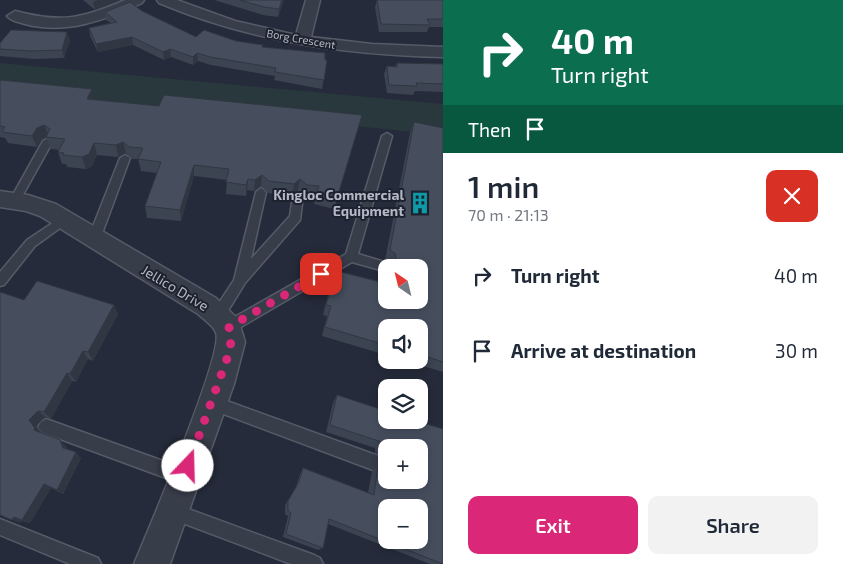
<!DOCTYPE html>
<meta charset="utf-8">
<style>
body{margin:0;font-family:"Exo 2",sans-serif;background:#f2f2f3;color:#1f2937;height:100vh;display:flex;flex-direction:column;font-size:19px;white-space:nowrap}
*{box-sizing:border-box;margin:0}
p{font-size:16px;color:#747a83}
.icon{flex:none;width:28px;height:28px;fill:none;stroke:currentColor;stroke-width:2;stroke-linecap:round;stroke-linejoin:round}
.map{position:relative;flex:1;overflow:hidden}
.details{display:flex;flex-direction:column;background:#fff;width:400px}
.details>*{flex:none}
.banner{background:#0b6e4f;color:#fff;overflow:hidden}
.needle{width:32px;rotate:325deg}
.tools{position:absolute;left:378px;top:259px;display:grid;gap:10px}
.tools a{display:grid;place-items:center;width:50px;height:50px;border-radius:10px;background:#fff;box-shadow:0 2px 8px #0003;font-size:25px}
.pin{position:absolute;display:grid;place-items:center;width:42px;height:42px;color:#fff;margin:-21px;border-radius:10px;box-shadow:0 2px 8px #0006}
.me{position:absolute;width:55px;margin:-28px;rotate:21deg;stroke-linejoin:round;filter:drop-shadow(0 0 4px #0008)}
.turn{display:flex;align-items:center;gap:18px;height:105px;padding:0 25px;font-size:22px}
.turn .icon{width:65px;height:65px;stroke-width:2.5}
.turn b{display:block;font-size:35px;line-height:42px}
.then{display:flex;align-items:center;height:48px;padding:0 25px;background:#0003;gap:10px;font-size:19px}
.round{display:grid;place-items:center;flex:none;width:52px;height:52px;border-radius:10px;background:#f2f2f3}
.summary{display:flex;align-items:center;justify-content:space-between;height:85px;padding:0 25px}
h1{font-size:30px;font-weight:600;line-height:38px}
.button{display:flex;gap:10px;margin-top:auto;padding:10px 25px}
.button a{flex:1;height:58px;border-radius:10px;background:#db2777;color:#fff;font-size:20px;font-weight:600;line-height:58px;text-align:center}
.button a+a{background:#f2f2f3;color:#1f2937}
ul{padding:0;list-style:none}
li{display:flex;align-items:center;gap:15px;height:75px;padding:0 25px}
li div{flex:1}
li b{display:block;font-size:19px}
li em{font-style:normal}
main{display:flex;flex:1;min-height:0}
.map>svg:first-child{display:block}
.green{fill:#28383c}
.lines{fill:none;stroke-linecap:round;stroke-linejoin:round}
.service-casing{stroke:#565b68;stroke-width:3}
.minor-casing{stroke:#565b68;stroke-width:3}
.service{fill:#383d4a;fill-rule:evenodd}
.minor{fill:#383d4a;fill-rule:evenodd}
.wall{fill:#3c4351;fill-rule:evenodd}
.shaded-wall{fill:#313742}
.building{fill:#464e5e;stroke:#313742;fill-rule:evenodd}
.route{stroke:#db2777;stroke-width:9;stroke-dasharray:0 16.2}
.labels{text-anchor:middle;stroke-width:4;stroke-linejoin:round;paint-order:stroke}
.far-street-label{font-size:11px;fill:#b4b8c6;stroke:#1d222f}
.poi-label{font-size:14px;font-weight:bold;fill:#b4b8c6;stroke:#1d222f;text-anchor:end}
.street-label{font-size:14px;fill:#b4b8c6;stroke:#1d222f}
</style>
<main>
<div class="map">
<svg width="443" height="564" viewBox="0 0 443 564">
<rect width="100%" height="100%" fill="#252b3a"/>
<path class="green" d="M0,63L443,104V135L0,90Z"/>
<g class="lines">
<g class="service-casing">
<path id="service" d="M387,133L392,136L358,254L388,263L389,268H386L384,271L352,262L234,331L229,333L224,331L222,327L224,323L346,254L382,136Z
M48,138L53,141L20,200L15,204L11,203L10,200L43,141Z
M125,155L130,158L100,239L94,244L90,242L88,239L120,158Z
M261,188L266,192L251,259L290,216L293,196L298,192L303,196L300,220L245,283L223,319L218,321L213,319L211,315L234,280L256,192Z
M63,216L69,220L67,223L35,246L4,285L0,286V272L27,240Z
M213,396L373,454L379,456L381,462L379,468L373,470L213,410L208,408L206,403L208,398Z
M46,419L191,471L193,477L191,483L185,485L41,432L38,427L41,422Z
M172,503L314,555L320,558L323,564H291L172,519L166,517L164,511L166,505Z
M0,519L98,558L101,564H70L0,535Z"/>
</g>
<g class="minor-casing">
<path id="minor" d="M125,0H144L142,3C105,20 66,35 25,24C19,22 11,21 7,16L15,11C61,23 81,19 125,0Z
M157,0H177L235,21L296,35L306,0H320L311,37L372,44L443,47V57C344,55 250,41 159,3Z
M0,191L28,195L56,204L216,298L238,319L245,342L234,384L170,564H134C147,533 224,353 216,333C214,326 203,319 198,314L40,216L26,211L0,207Z"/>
</g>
<use href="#service" class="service"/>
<use href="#minor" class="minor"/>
</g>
<path class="wall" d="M83,0H120L95,10Z
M214,0H284L278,17L263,15Z
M377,0H443V27H429L427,32H379L375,7Z
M142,11L196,37L236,41L263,45V47L327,60L322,89L274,80L275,76L211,65L198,61L193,65L171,57L164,60L133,45L98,52L90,36L89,28L111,23L106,20L105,12Z
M70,40L64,58L34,59L0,56V43Z
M397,63L443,64V92L415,91L413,95L387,93L384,74L387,66L395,67Z
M0,80L92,89L94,100L159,106L362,115L334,209L314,204L316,198L305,197L298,190L292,195L268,193L261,186L254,191L247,190L246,196L226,194L227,180L194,176L181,221L147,218L145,206L157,173L141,171L138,159H132L126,153L118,157L97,155L92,166L86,169L67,167L66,164H62L58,152L59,150L51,149L46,137L42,139L37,147L8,143L5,138L0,137Z
M414,122L443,128V372L403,360H419V328H386V355L322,336L327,316L323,315L327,298L330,289L335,290L341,272L381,282L383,273L388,263L389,262L385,260L410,133Z
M24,300L118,314L93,361L88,359L76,382L72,381L51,419L45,417L36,426L41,433L66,446L67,450L81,458L63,494L51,488L30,523L22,521L20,523Z
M337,395L386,411V420H414L443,429V564H430L328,524L323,548L318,550L283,537L288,516L285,514V505L296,487L300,474L303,468L368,493L372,471L378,466L382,465L383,461L381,455L375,453V448L326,432L333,403ZM386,448H419V480H386ZM386,508H419V540H386Z"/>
<path class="shaded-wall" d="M98,0H120L95,10L93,2Z
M282,0H284L278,17L279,9Z
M67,32L70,40L64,58L62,50Z
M132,37L133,45L98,52L96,44Z
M170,49L171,57L164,60L163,52Z
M197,53L198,61L193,65V57Z
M92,89L95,101L87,99Z
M44,125L49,136L42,139L37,147L32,136L37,128Z
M123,142L126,153L118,157L116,145Z
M94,143L97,155L92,166L86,169L82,157Z
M194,165V176L181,221L180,210Z
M262,175L261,186L254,191L255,180Z
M248,179L247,190L246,196V185Z
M300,179L298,190L292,195L294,184Z
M114,305L118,314L93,361L88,352Z
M83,351L88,359L76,382L70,374Z
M67,373L72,381L51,419L44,412Z
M38,411L45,417L36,426L42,434L34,430L29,420Z
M60,440L66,446L70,454L63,448Z
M76,452L81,458L63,494L57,490Z
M44,484L51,488L30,523L22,521L20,523L12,520L14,517Z"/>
<path class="building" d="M240,0H282L279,9L264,7Z
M377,0H443V19H427L430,25L381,24Z
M130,2L142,11L196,37L204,30L236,41L263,45L262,47L325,53V60H327L324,80L275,72L276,68L210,57L197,53L193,57L170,49L163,52L132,37L96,44L89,28L117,22L105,12Z
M11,30L67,32L62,50L31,51L0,49V43Z
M397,63L443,64V84L416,83L417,86L389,85L387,66L397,67Z
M0,80L92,89L87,99L159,106L164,95L362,115L337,198L317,193L319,186L307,185L300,179L294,184L269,181L262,175L255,180L248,179L246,185L226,182L229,169L194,165L180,210L145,206L161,162L138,159L143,148L129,147L123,142L116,145L94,143L89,154L82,157L63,155L64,153L58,152L65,139L46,137L50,129L44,125L37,128L32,136L2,132L5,127L0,126Z
M414,122L443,128V362L419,354V328H386V345L325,327L331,306L326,305L330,289L337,290L341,272L384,283L386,270V300H419V268H387L388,263L396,259L395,253L390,250Z
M37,281L114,305L88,352L83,351L70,374L67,373L44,412L38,411L29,420L35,428L34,430L60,440L63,448L76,452L57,490L44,484L22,520L14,517L12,520L0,515V292L24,300Z
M337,395L386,411V420H414L443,429V564L329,519L323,548L286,534L291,513L288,510V501L299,482L303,468L374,495L378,466L386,464V480H419V448H386V449L381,447L382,442L330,425ZM386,508H419V540H386Z"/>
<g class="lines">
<path class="route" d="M188,466L228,356L231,342L229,327L321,274"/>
</g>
<defs>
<g id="building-bare" transform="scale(1.725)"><path d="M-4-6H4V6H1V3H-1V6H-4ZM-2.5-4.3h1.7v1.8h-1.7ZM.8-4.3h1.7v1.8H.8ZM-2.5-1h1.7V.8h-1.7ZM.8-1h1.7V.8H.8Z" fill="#0f9aa8" stroke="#1d222f" stroke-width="2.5" paint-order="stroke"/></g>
</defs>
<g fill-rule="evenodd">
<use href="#building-bare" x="420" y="203"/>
</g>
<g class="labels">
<g class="far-street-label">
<text transform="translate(301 39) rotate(10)" y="4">Borg Crescent</text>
</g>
<g class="poi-label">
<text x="404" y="200">Kingloc Commercial<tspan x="404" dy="16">Equipment</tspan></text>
</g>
<g class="street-label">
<text transform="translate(175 288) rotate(31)" y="5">Jellico Drive</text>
</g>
</g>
</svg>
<div class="tools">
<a><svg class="needle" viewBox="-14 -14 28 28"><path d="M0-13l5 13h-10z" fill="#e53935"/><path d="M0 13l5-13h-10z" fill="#747a83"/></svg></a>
<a><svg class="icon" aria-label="sound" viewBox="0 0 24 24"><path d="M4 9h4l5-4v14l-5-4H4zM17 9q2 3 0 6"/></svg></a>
<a><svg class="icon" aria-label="layers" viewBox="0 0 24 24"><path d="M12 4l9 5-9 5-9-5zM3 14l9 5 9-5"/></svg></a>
<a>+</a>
<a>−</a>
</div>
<div class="pin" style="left:321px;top:274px;background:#d93025"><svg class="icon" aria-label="arrive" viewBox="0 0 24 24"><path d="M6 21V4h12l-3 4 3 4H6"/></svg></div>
<svg class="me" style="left:188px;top:466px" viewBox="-20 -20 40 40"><circle r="19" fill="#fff"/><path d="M0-13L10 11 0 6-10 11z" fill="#db2777"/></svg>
</div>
<section class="details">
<div class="banner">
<div class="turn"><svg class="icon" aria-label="right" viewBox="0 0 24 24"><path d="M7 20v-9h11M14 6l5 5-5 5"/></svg><div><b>40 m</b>Turn right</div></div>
<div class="then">Then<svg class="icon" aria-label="arrive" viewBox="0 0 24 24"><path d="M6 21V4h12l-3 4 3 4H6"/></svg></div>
</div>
<div class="summary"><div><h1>1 min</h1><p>70 m · 21:13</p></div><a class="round" style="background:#d93025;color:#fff"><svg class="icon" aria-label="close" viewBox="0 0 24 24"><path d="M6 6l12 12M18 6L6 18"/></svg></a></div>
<ul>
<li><svg class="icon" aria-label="right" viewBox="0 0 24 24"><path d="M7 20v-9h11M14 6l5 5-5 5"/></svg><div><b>Turn right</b></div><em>40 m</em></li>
<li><svg class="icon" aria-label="arrive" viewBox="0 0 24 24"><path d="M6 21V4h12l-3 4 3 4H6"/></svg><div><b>Arrive at destination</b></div><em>30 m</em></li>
</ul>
<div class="button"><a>Exit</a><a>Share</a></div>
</section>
</main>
